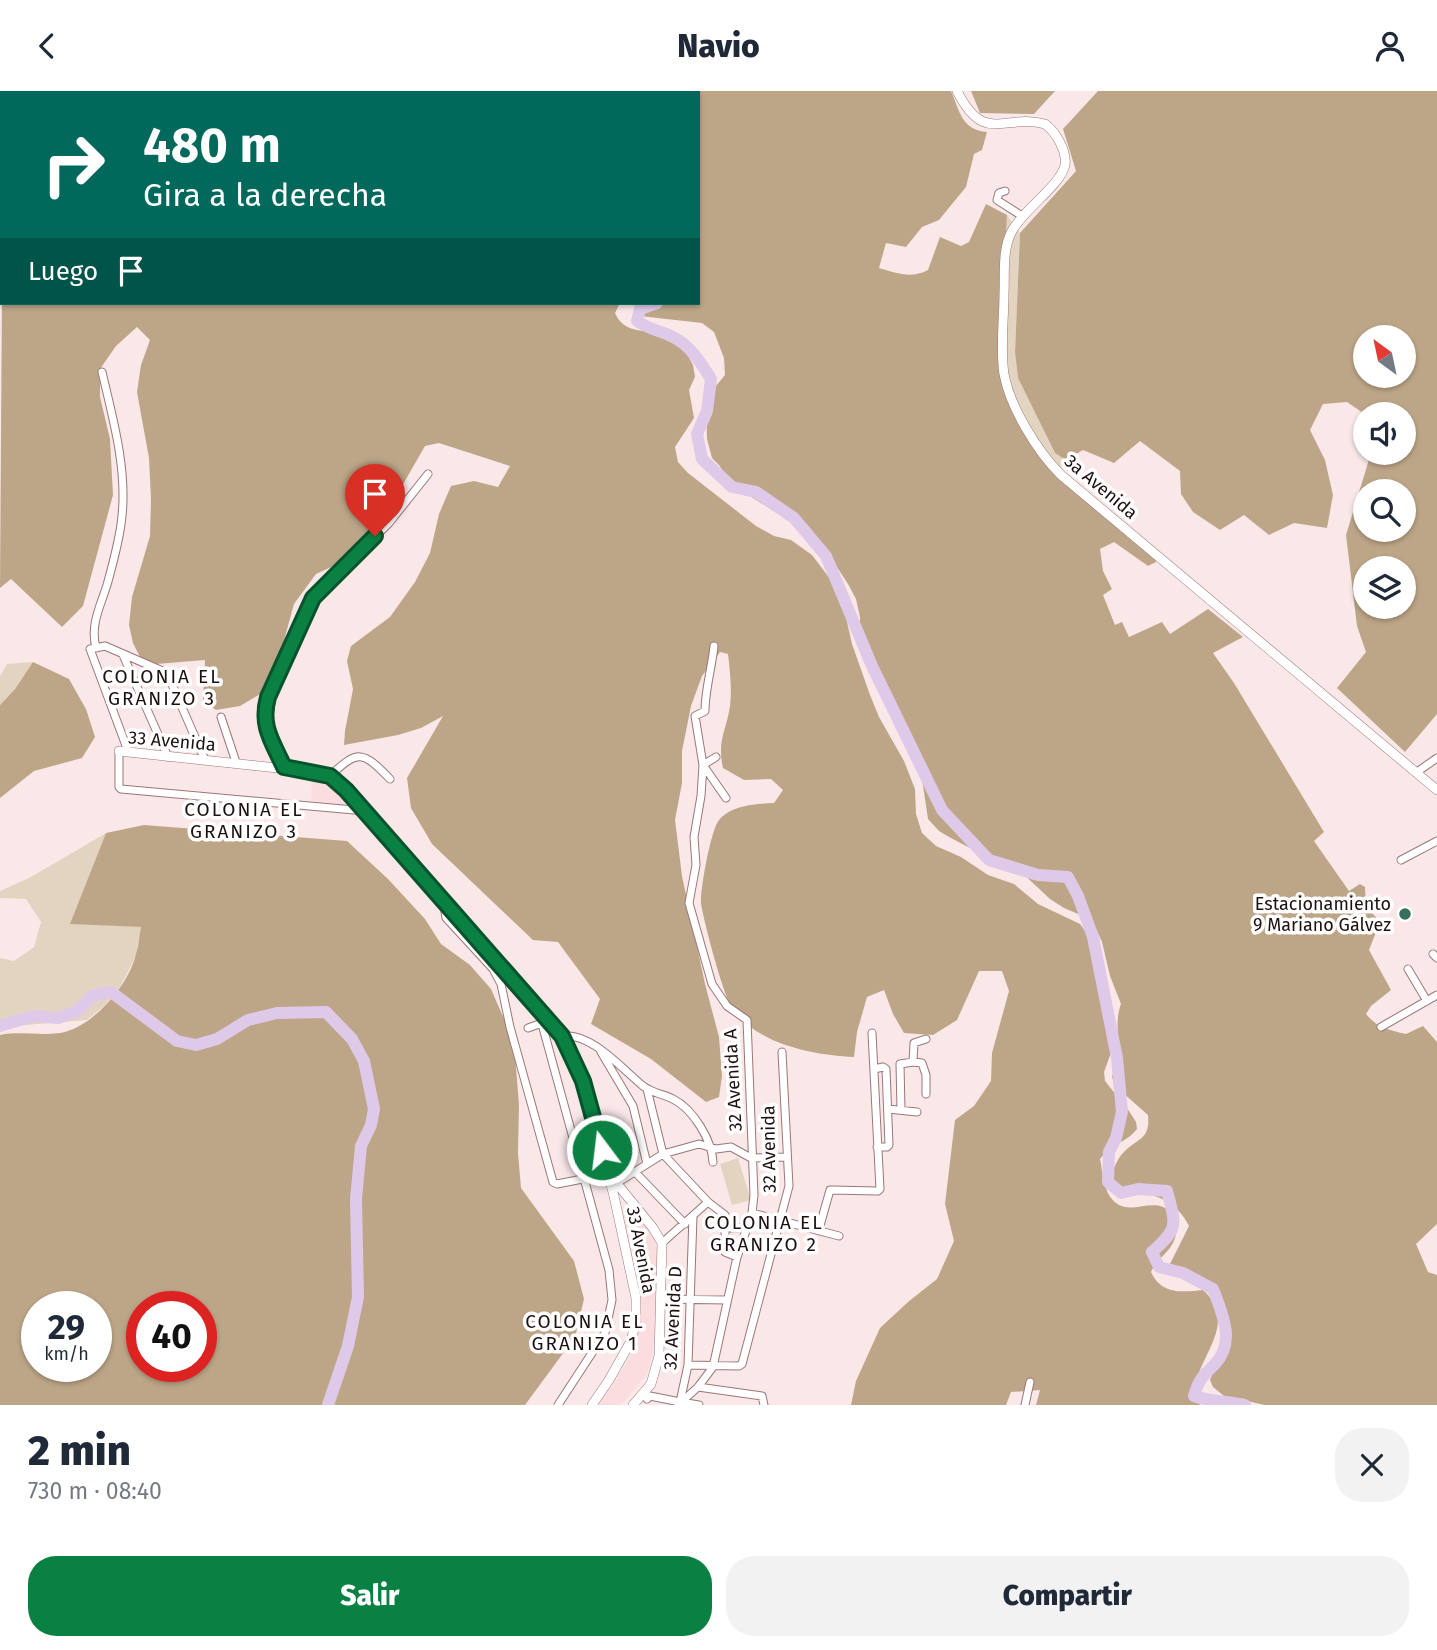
<!DOCTYPE html>
<html lang="es">
<meta charset="utf-8">
<style>
body{margin:0;font-family:"Fira Sans",sans-serif;background:#f2f2f3;color:#1f2937;height:100vh;display:flex;flex-direction:column;font-size:26px;white-space:nowrap}
*{box-sizing:border-box;margin:0}
p{font-size:23px;color:#747a83}
.icon{flex:none;width:38px;height:38px;fill:none;stroke:currentColor;stroke-width:2;stroke-linecap:round;stroke-linejoin:round}
.map{position:relative;height:1314px;overflow:hidden}
.panel{display:flex;flex-direction:column;background:#fff;flex:1}
.panel>*{flex:none}
.hud{position:absolute;left:0px;top:0px;width:700px;height:214px;box-shadow:0 2px 5px #0004;background:#00695c;color:#fff;overflow:hidden}
.needle{width:46px;rotate:327deg}
.controls{position:absolute;left:1353px;top:234px;display:grid;gap:14px}
.controls a{display:grid;place-items:center;width:63px;height:63px;border-radius:50%;background:#fff;box-shadow:0 2px 5px #0004;font-size:35px}
.speed{position:absolute;left:21px;top:1200px;display:flex;gap:14px;font-size:35px;font-weight:700;text-align:center}
.speed>*{display:grid;place-content:center;width:91px;height:91px;border-radius:50%;background:#fff;box-shadow:0 2px 5px #0004;line-height:1}
.speed small{font-size:18px;font-weight:400}
.speed .limit{border:10px solid #d22;background:#fff;color:#111}
.pin{position:absolute;display:grid;place-items:center;width:60px;height:60px;color:#fff;margin:-72px -30px;border-radius:50% 50% 50% 0;rotate:-45deg;box-shadow:0 0 7px #0007}
.pin .icon{rotate:45deg}
.me{position:absolute;width:77px;margin:-38px;rotate:345deg;stroke-linejoin:round;filter:drop-shadow(0 0 5px #0008)}
.turn{display:flex;align-items:center;gap:24px;height:147px;padding:0 28px;font-size:32px}
.turn .icon{width:91px;height:91px;stroke-width:2.5}
.turn b{display:block;font-size:49px;line-height:60px}
.then{display:flex;align-items:center;height:66px;padding:0 28px;background:#0003;gap:14px;font-size:26px}
.round{display:grid;place-items:center;flex:none;width:74px;height:74px;border-radius:28px;background:#f2f2f3}
.headline{display:flex;align-items:center;justify-content:space-between;height:119px;padding:0 28px}
h1{font-size:42px;font-weight:800;line-height:52px}
.button{display:flex;gap:14px;margin-top:auto;padding:14px 28px}
.button a{flex:1;height:80px;border-radius:28px;background:#0b8043;color:#fff;font-size:28px;font-weight:800;line-height:80px;text-align:center}
.button a+a{background:#f2f2f3;color:#1f2937}
header{display:flex;justify-content:space-between;align-items:center;height:91px;padding:0 28px;background:#fff;font-size:32px;font-weight:800}
.map>svg:first-child{display:block}
.built{fill:#fcdddf}
.green{fill:#e2d4c1}
.forest{fill:#bda688;fill-rule:evenodd}
.lines{fill:none;stroke-linecap:round;stroke-linejoin:round}
.river{stroke:#dfc9e9;stroke-width:12}
.minor-casing{stroke:#9c7678;stroke-width:9}
.tertiary-casing{stroke:#9c7678;stroke-width:10}
.minor{stroke:#fff;stroke-width:7}
.tertiary{stroke:#fff;stroke-width:9}
.route-casing{stroke:#07532c;stroke-width:18}
.route{stroke:#0b8043;stroke-width:12}
.poi-dot{fill:#377058;stroke:#fff;stroke-width:2.5}
.labels{text-anchor:middle;stroke-width:7;stroke-linejoin:round;paint-order:stroke}
.street-label{font-size:18px;fill:#1e1011;stroke:#fff}
.poi-label{font-size:18px;fill:#1e1011;stroke:#fff;text-anchor:end}
.neighbourhood-label{font-size:19px;letter-spacing:2px;fill:#1e1011;stroke:#fff}
</style>
<header><svg class="icon" aria-label="back" viewBox="0 0 24 24"><path d="M15 5l-7 7 7 7"/></svg>Navio<svg class="icon" aria-label="person" viewBox="0 0 24 24"><circle cx="12" cy="8" r="4"/><path d="M4 21q1-7 8-7t8 7"/></svg></header>
<div class="map">
<svg width="1437" height="1314" viewBox="0 0 1437 1314">
<rect width="100%" height="100%" fill="#fae8e9"/>
<path class="built" d="M312,684L331,692L360,717L311,713Z
M628,1120L633,1121L643,1131L653,1145L659,1164L660,1181L653,1263L647,1283L621,1314H598L617,1288L632,1261L638,1236L640,1206L624,1127Z"/>
<path class="green" d="M0,0H171L2,2L0,189Z
M1007,124L1020,142L1015,261L1018,287L1055,362L1066,369L1057,382L1041,368L1029,351L1018,329L999,273Z
M33,571L15,598L0,614V585L7,573Z
M106,742L71,832L141,836L136,865L120,896L105,914L87,929L0,936V867L14,870L34,856L41,831L26,808L0,807V800L31,786Z
M738,1067L751,1109L732,1114L720,1073Z"/>
<path class="forest" d="M370,0H951C960,21 962,39 987,41L982,59L974,63L966,96L939,129L922,136L906,156L886,152L879,177C896,182 911,188 928,179L940,146L961,155L969,151L986,113L1007,124L999,273L1018,329L1029,351L1041,368L1152,462L1156,471L1148,475L1114,451L1100,458L1103,480L1112,498L1103,504L1115,534L1122,531L1129,546L1162,531L1170,543L1208,518L1243,546L1213,562L1234,592L1324,741L1314,750L1349,800L1360,793L1365,796L1366,815L1380,831L1369,859L1391,899L1371,915L1366,923C1377,937 1389,939 1406,943L1423,935L1437,951V1133L1416,1153L1428,1181L1437,1184V1314H1265L1224,1305L1213,1296L1210,1289C1223,1260 1239,1214 1203,1193C1192,1186 1178,1186 1168,1177L1189,1135C1182,1120 1167,1107 1150,1104C1136,1102 1133,1107 1117,1100L1111,1084C1115,1075 1118,1066 1126,1059C1141,1046 1150,1047 1148,1024L1114,994L1112,985C1125,961 1112,937 1121,913L1110,885L1102,851L1097,840L1085,826L1064,817L1050,808L1019,779L1006,776L949,746L939,740L928,728L922,688L905,636L895,612L869,564L860,537V526L856,508L848,493L818,447L800,431L775,421L730,392L719,374L712,367L707,348L706,307L725,284L724,267L714,241L702,232L640,225L634,221L635,212H698V2Z
M971,0H1055L1034,23L980,22Z
M1098,0H1437V623L1405,661L1337,597L1366,561L1357,535L1346,444L1371,362H1404V324H1366L1347,311L1323,313L1310,339L1325,369L1333,404L1327,437L1294,432L1269,444L1244,424L1220,439L1193,421L1181,403L1180,380L1140,350L1114,372L1083,359L1066,369L1055,362L1018,287L1015,261L1020,142L1076,80L1063,38ZM1365,247H1404V285H1365ZM1365,401H1404V439H1365ZM1365,478H1404V516H1365Z
M2,198V212H620L615,222C626,248 655,236 677,244L693,274L695,286L689,299L694,327L675,356L678,371L688,382L756,435L774,445L791,449L812,464L834,493L843,513L852,553L870,604L879,626L904,670L915,698L916,723L922,742L936,755L961,766L988,784L1014,793L1038,813L1080,833L1088,844L1095,856L1111,920L1112,959L1104,981L1105,990L1129,1020L1136,1031L1137,1038C1127,1051 1113,1052 1100,1068C1103,1082 1103,1102 1116,1112C1133,1125 1155,1104 1171,1122C1178,1130 1178,1137 1175,1147C1171,1161 1156,1168 1151,1181C1162,1204 1181,1201 1203,1199C1247,1238 1178,1279 1200,1314H1036L1040,1299L1011,1301L1006,1314H851L856,1290L880,1237L908,1211L937,1188L954,1150L945,1113L955,1029L974,1015L991,990L992,962L1009,900L1002,880H979L957,929L933,944L904,942L893,923L884,899L867,906L857,941L854,966C813,964 760,954 733,919C724,907 703,828 701,812C700,799 711,738 719,729C732,714 756,713 774,712L783,699L771,688L744,689L723,677C717,649 726,641 730,615C732,599 730,580 728,563L720,561L702,585L691,615L682,660V692L675,729L682,785L705,893L719,946L722,985L719,1006L706,1011L651,968L591,933L600,908L558,851L533,849L432,753L411,717L407,687L443,625L421,637L398,644L344,654L345,640L353,598L347,570L351,555L390,526L415,491L430,462L439,423L451,395L474,390L498,396L510,375L439,352L425,355L382,430L351,467L316,483L294,513L279,568L262,602L240,615L216,619L203,610L205,569L144,574L133,552L129,534L132,506L150,445L151,408L149,367L137,301L141,274L150,249L137,236L116,255L100,278V306L110,348L113,404L83,515L62,536L11,488L0,497Z
M33,571L69,588L86,618L95,646L82,667L34,680L0,707V614L15,598Z
M144,734L347,750L388,788L425,828L441,853L470,874L491,898L514,951L519,1014L518,1062L521,1097L574,1170L584,1208L575,1246L525,1314H0V944C20,940 40,945 60,942C92,937 129,894 136,863C139,854 139,845 141,836L70,833L106,742ZM37,1216H96V1276H37ZM142,1216H201V1276H142Z"/>
<g class="lines">
<path class="river" d="M366,0L367,2
M179,2V0
M0,198L2,196
M657,212L640,218L637,230C648,238 661,240 673,246C691,255 701,272 711,288L707,320L697,343L702,368L732,396L756,401L794,427L826,465L872,575L942,719L989,769L1038,784L1068,786L1078,805L1093,846L1117,967L1122,1021L1116,1047L1109,1061L1108,1091L1121,1102L1138,1098L1167,1100C1176,1134 1179,1137 1152,1161L1159,1176L1183,1182L1213,1198C1222,1222 1236,1251 1215,1273C1202,1286 1199,1288 1194,1305C1211,1311 1227,1310 1245,1314
M0,935L33,925L58,927L78,920L91,905L111,901L177,950L196,954L217,948L248,929L277,922L326,921L352,948L364,970L374,1018L371,1034L361,1055L356,1108L358,1206L348,1255L328,1314"/>
<g class="minor-casing">
<path id="minor" d="M1005,100L999,102L997,109L1022,125
M96,557C90,534 100,516 107,494C113,472 120,448 122,425C127,377 113,328 102,281
M123,564L168,666
M221,626L236,671
M119,660V696L121,698L365,720
M128,660L90,558L105,555L167,582L205,669
M716,666L703,674L726,707
M284,676C273,650 260,635 268,606L313,507L389,432L428,383
M1417,681L1437,667
M330,685C358,658 363,660 390,688
M1401,769L1437,750
M448,813L445,821L446,827L493,878L501,893L510,936L553,1091L557,1093L608,1083
M1433,863L1437,867
M1408,878L1427,910
M542,933L609,1179L612,1209L605,1242L558,1314
M1381,936L1437,904
M528,937L542,932
M562,945C591,941 622,978 643,995C652,1002 663,1003 673,1008C693,1018 712,1049 713,1071
M601,961L633,1015L647,1073
M913,971L922,972L926,984V1003
M874,978L883,976L886,978L889,1054L887,1056H877
M647,998L663,1063L708,1111L725,1124V1161L737,1166
M888,1018L917,1021
M901,1019L900,973L913,971L914,952L926,948
M635,1081L685,1133
M617,1092L663,1063L699,1053L716,1058L731,1056L751,1067L787,1066
M752,1122L839,1145
M693,1125L688,1274L680,1311L699,1314
M725,1137H745
M819,1138L830,1099L878,1100L880,1098L872,942
M662,1152L708,1111
M662,1208L727,1209
M688,1274L739,1275L742,1273L789,1095L782,961
M698,1296L762,1305L764,1314
M647,1308L650,1305L680,1311
M678,1314L698,1296L713,1276L737,1166L752,1122L754,1104L747,929L727,915L712,893L689,812L696,774L694,746L701,705L703,674L695,625L705,620C705,599 712,576 714,555
M1025,1314L1030,1291"/>
</g>
<g class="tertiary-casing">
<path id="tertiary" d="M957,0C985,55 1003,22 1045,33C1056,41 1067,60 1065,74C1061,94 1023,119 1012,140C1002,158 1005,182 1004,203C1004,229 1000,257 1004,283C1010,316 1037,360 1061,384L1437,699
M119,660L314,681L330,685L346,699L562,945L583,990L614,1105L636,1207V1230L631,1250L609,1289L592,1314
M610,1084L653,1137L662,1152L659,1265L651,1293L633,1314"/>
</g>
<use href="#minor" class="minor"/>
<use href="#tertiary" class="tertiary"/>
</g>
<g class="lines">
<g class="route-casing">
<path id="route" d="M375,445L313,507L268,606C260,635 272,650 284,676L330,685L346,699L562,945L583,990L602,1059"/>
</g>
<use href="#route" class="route"/>
</g>
<circle class="poi-dot" cx="1405" cy="823" r="7"/>
<g class="labels">
<g class="street-label">
<text transform="translate(1101 396) rotate(40)" y="6">3a Avenida</text>
<text transform="translate(172 650) rotate(5)" y="6">33 Avenida</text>
<text transform="translate(733 989) rotate(-93)" y="6">32 Avenida A</text>
<text transform="translate(769 1058) rotate(-91)" y="6">32 Avenida</text>
<text transform="translate(641 1159) rotate(79)" y="6">33 Avenida</text>
<text transform="translate(673 1227) rotate(-87)" y="6">32 Avenida D</text>
</g>
<g class="poi-label">
<text x="1391" y="819">Estacionamiento<tspan x="1391" dy="21">9 Mariano Gálvez</tspan></text>
</g>
<g class="neighbourhood-label">
<text x="162" y="592">COLONIA EL<tspan x="162" dy="22">GRANIZO 3</tspan></text>
<text x="244" y="725">COLONIA EL<tspan x="244" dy="22">GRANIZO 3</tspan></text>
<text x="764" y="1138">COLONIA EL<tspan x="764" dy="22">GRANIZO 2</tspan></text>
<text x="585" y="1237">COLONIA EL<tspan x="585" dy="22">GRANIZO 1</tspan></text>
</g>
</g>
</svg>
<div class="controls">
<a><svg class="needle" viewBox="-14 -14 28 28"><path d="M0-13l5 13h-10z" fill="#e53935"/><path d="M0 13l5-13h-10z" fill="#747a83"/></svg></a>
<a><svg class="icon" aria-label="sound" viewBox="0 0 24 24"><path d="M4 9h4l5-4v14l-5-4H4zM17 9q2 3 0 6"/></svg></a>
<a><svg class="icon" aria-label="search" viewBox="0 0 24 24"><circle cx="10" cy="10" r="6"/><path d="M15 15l6 6"/></svg></a>
<a><svg class="icon" aria-label="layers" viewBox="0 0 24 24"><path d="M12 4l9 5-9 5-9-5zM3 14l9 5 9-5"/></svg></a>
</div>
<div class="speed"><div>29<small>km/h</small></div><div class="limit">40</div></div>
<div class="pin" style="left:375px;top:445px;background:#d93025"><svg class="icon" aria-label="arrive" viewBox="0 0 24 24"><path d="M6 21V4h12l-3 4 3 4H6"/></svg></div>
<svg class="me" style="left:602px;top:1059px" viewBox="-20 -20 40 40"><circle r="17" fill="#0b8043" stroke="#fff" stroke-width="3"/><path d="M0-11L8 9 0 5-8 9z" fill="#fff"/></svg>
<div class="hud">
<div class="turn"><svg class="icon" aria-label="right" viewBox="0 0 24 24"><path d="M7 20v-9h11M14 6l5 5-5 5"/></svg><div><b>480 m</b>Gira a la derecha</div></div>
<div class="then">Luego<svg class="icon" aria-label="arrive" viewBox="0 0 24 24"><path d="M6 21V4h12l-3 4 3 4H6"/></svg></div>
</div>
</div>
<section class="panel">
<div class="headline"><div><h1>2 min</h1><p>730 m · 08:40</p></div><a class="round"><svg class="icon" aria-label="close" viewBox="0 0 24 24"><path d="M6 6l12 12M18 6L6 18"/></svg></a></div>
<div class="button"><a>Salir</a><a>Compartir</a></div>
</section>
